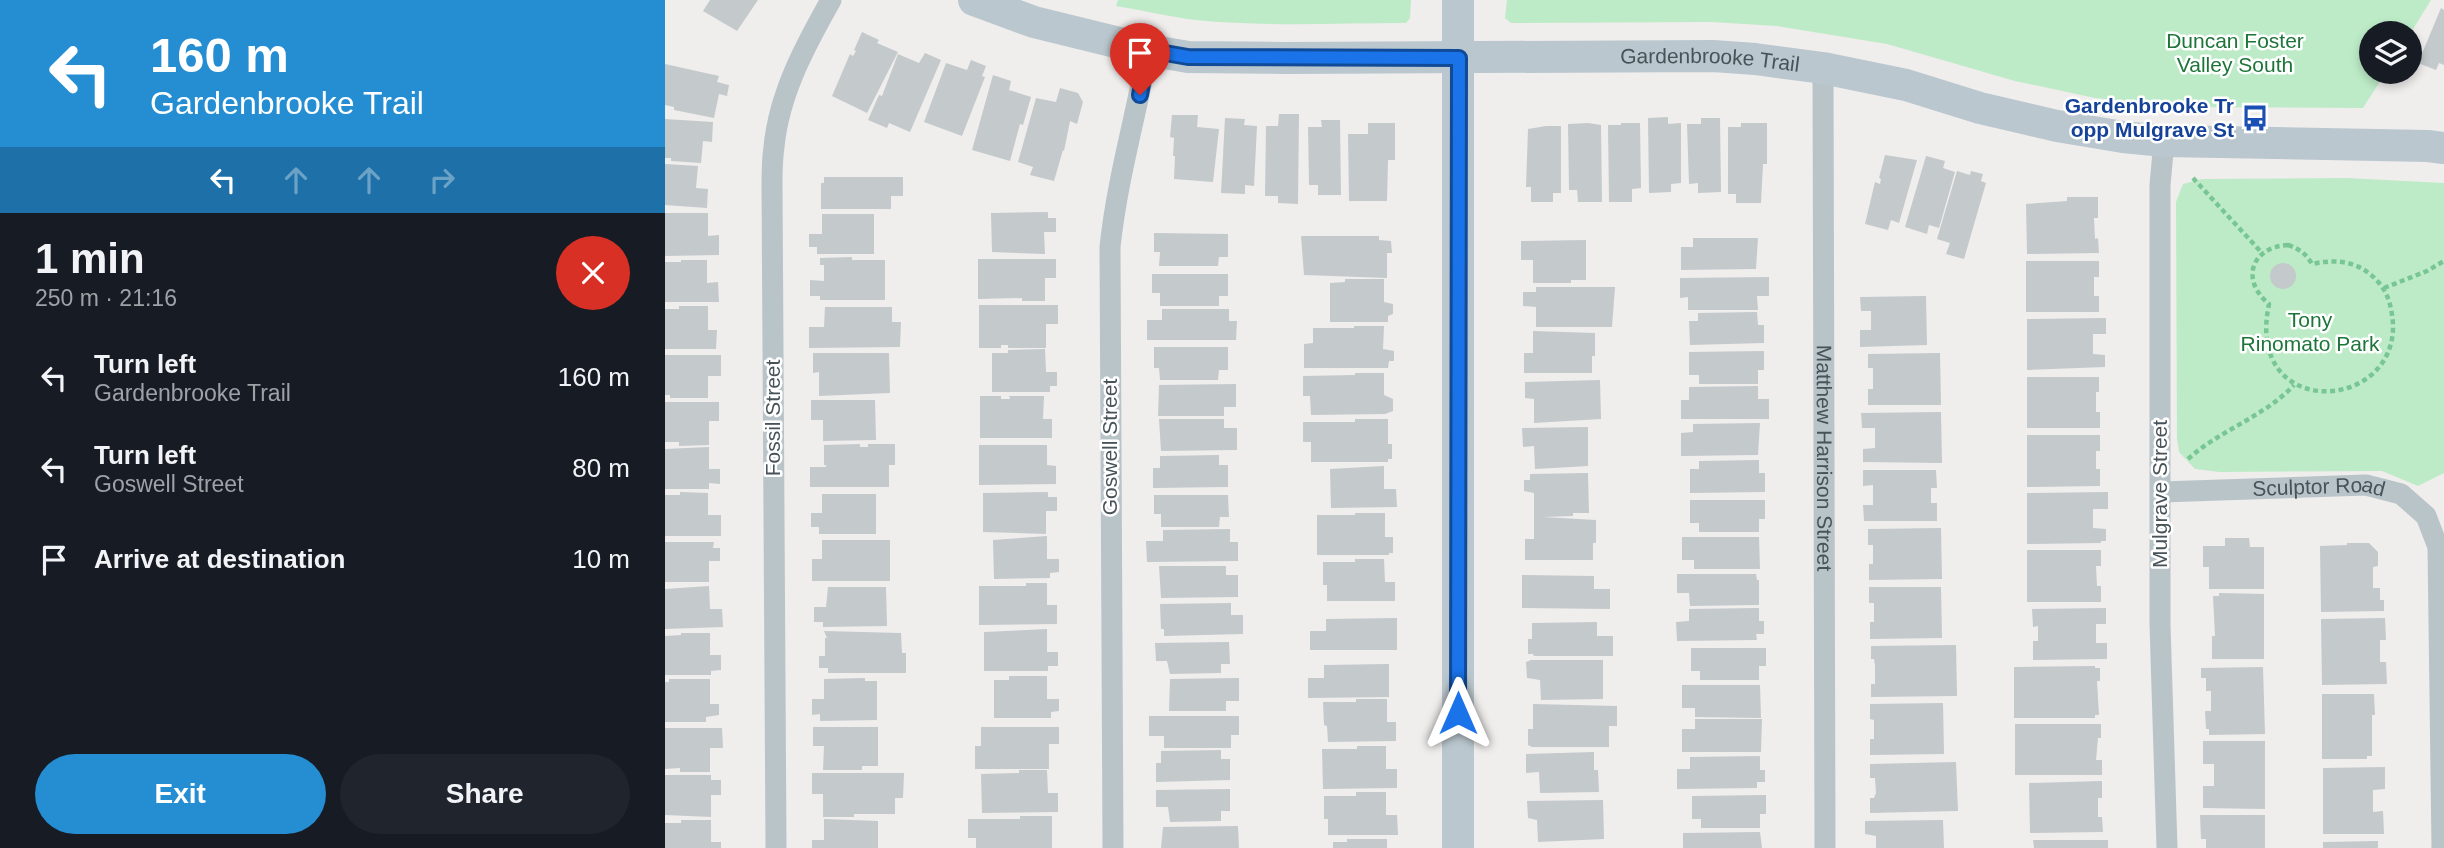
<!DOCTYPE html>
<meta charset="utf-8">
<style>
body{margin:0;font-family:Arial,sans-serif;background:#20242c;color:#f1f3f6;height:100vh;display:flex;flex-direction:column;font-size:26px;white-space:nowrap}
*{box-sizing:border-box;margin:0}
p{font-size:23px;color:#9ea1a6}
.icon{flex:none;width:38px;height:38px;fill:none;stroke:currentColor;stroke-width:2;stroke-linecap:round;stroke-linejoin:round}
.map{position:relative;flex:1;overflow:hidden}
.sheet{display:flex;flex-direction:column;background:#171b24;width:665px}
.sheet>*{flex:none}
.hud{background:#258ed2;color:#fff;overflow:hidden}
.fabs{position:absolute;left:1694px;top:21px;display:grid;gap:14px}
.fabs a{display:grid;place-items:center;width:63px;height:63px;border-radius:50%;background:#171b24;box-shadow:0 4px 10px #0003;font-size:35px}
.pin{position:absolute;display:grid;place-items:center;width:60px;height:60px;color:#fff;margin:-72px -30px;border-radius:50% 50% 50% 0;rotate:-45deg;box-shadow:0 0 7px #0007}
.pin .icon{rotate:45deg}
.me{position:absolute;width:77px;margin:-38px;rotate:0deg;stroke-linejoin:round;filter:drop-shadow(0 0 5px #0008)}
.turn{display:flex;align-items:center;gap:24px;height:147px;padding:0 35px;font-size:32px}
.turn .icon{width:91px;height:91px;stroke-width:2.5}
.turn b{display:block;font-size:49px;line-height:60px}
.lanes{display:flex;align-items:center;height:66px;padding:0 35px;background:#0003;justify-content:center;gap:35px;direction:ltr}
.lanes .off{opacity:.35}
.round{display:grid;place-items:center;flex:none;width:74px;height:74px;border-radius:37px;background:#20242c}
.overview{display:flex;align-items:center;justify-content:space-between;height:119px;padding:0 35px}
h1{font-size:42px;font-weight:700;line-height:52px}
.button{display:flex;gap:14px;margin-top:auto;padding:14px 35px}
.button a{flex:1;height:80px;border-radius:42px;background:#258ed2;color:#fff;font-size:28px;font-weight:700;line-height:80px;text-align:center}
.button a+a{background:#20242c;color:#f1f3f6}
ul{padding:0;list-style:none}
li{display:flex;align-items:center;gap:21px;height:91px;padding:0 35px}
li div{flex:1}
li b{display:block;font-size:26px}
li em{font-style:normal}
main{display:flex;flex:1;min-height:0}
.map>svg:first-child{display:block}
.green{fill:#bdebc7}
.building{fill:#c4c9cc}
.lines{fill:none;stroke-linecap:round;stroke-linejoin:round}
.path{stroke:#78c693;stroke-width:4.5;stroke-dasharray:5 3.5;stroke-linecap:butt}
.street{stroke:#b9c4c9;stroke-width:21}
.secondary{stroke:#bac7ce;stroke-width:32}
.route-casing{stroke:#114b97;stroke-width:18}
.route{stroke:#1a73e8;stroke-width:12}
.labels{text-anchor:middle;stroke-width:5;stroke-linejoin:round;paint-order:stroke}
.park-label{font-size:21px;fill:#1d753a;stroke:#fff}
.street-label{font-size:21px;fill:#475359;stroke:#fff}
.transit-label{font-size:21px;font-weight:bold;fill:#164399;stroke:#fff;text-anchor:end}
</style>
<main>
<section class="sheet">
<div class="hud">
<div class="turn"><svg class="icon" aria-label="left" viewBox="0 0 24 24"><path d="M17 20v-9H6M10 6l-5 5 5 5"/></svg><div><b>160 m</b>Gardenbrooke Trail</div></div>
<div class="lanes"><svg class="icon" aria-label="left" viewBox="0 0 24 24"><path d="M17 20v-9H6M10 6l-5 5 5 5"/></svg><svg class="icon off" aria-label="ahead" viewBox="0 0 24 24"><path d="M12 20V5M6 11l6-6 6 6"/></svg><svg class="icon off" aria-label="ahead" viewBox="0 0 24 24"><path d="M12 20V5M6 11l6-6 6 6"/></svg><svg class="icon off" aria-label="right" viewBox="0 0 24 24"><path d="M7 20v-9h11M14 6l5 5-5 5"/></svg></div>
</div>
<div class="overview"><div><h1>1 min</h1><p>250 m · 21:16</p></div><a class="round" style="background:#d93025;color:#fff"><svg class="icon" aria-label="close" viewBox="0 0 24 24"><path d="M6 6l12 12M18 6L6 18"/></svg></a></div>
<ul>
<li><svg class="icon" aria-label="left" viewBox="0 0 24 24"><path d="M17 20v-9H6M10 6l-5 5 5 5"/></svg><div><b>Turn left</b><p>Gardenbrooke Trail</p></div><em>160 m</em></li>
<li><svg class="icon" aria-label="left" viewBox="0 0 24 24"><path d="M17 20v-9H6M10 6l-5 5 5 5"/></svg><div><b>Turn left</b><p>Goswell Street</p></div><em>80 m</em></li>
<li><svg class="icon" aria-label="arrive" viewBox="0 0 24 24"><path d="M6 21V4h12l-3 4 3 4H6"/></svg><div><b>Arrive at destination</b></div><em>10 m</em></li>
</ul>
<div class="button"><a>Exit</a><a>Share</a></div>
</section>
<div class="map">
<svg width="1779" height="848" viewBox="0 0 1779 848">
<rect width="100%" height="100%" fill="#f0eded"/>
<path class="green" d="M453,0H746L745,18L741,23C671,23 600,27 531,20C504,17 478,10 451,6Z
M842,0H1766L1745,34L1706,33V72H1721L1698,108L1521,107L1430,98L1350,81L1222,44L1112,26L1046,22L846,23L840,18Z
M1681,178L1779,183V473L1753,486L1717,471L1554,472L1530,469L1514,452L1512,438L1511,202L1518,184L1537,179Z"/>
<path class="building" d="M45,0H93L72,31L38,11Z
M1776,8L1779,10V65L1774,63L1771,70L1753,63Z
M197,32L214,40L212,43L233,52L202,113L167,96L185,54L188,56L191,51L189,50Z
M260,53L276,60L245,132L224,123L222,128L203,120L214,95L217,96L233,54L254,63Z
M306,60L321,66L317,76L320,77L297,136L259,122L281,63L302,70Z
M0,64L54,76L52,82L64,85L62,96L54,94L49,118L9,110V107L0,105Z
M328,75L346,81L344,90L366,97L358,125L355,124L345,161L307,150Z
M395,88L413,93L418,102L412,124L405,121L399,151L398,150L389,181L365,175L368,167L353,162L371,98L391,102Z
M614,114H634L633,204L613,203V196H600L601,126H613Z
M507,115H533L532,127L554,129L548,182L509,179L510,156H508L509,138L505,137Z
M1003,117V124L1016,123V183L1006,184V192L984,193L983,118Z
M560,118L580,119L579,125L592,126L589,186L580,185V194L556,193Z
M1036,118H1055L1056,192L1033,193V183L1024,184L1022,124H1036Z
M0,119L48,122L47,142L38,141L36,163L6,161V158H0Z
M656,120H675L676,195H653V185H644L643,127H657Z
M703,123H730V160H723L722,201H684L683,134H703Z
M923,123L936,125L937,202H913L912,190H904L903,124Z
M956,123H975L976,188L967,189V202H944L943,125H956Z
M1076,123H1102V164H1098L1096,203H1071V194H1063V127H1076Z
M881,126H896V193H888V202H866V187H861L863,129Z
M1220,155L1252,160L1234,223L1226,220L1223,230L1200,224L1210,182L1215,184L1216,179L1214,178Z
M1261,156L1280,161L1278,168L1290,172L1274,228L1264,225L1262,234L1240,227Z
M0,164L33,166L31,188L43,189L42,208L0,205Z
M1292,171L1305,175L1306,171L1318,174L1316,181L1321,183L1299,259L1281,254L1285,243L1272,239Z
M159,177H238V196H226V209H156V183H159Z
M1402,197H1433V218H1429L1430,239L1433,238L1434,253L1362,254L1361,204L1402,201Z
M383,212V218H391V232H379L380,254L327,252L326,213Z
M0,213H43V236L54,235V255L0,256Z
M157,214H209V254H152V247H144V234H157Z
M489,233L563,234V257H554L553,266H494L495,252H489Z
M636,236H714V240L726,241L727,253H722V278L639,275Z
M1028,238H1093L1091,269L1016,270V247H1028Z
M921,240V280H906V283H868V260H856V241Z
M187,257V260H220V300H155V296H145V280L159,281V265H155V258Z
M313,259H391V278H380V301H357V298L313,299Z
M16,260H42V283L53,282L54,302H0V262H16Z
M1361,261H1434V277H1429V296H1434V312H1361Z
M1605 276a13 13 0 1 1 26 0a13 13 0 1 1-26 0Z
M487,274H563V296H554V306H495V293H487Z
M1104,277V296H1092L1093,310H1023V297L1015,298V278Z
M680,279H719V302L728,304V314L723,316V322H665V283L680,282Z
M871,287H950L947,327H871V307L858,306V292H871Z
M1261,296L1262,345L1195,347V330H1206V311H1196L1195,297Z
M314,305H393V324H381V348H343V345H336V348H314Z
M14,306H43V330H52L51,349H0V309H14Z
M160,307H227V322H236L235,347L144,348V327H159Z
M497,309H564V321H572L571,340H482V320H497Z
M1092,312L1093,325H1099V343L1025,345L1024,321H1033V313Z
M1441,318V334H1428V354L1440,355V367L1362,370V319Z
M689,326H719L718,349L729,351V361H724L723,368H639V344L648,343V328H689Z
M868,331L930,333V356H927V373H859V353H868Z
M489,347H563V370H554L553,380H495L494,368H489Z
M380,349L381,372H392V386H385V392H327V353H343V350Z
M1099,351V370H1093V384H1034V375H1024V352Z
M148,353H224L225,393L154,396V372L148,373Z
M1275,353L1276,405H1203V389H1208V368H1203V354Z
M0,355H56V376H43V398H5V395H0Z
M690,373H719V395L728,399V411L720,414L646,415L645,396H638V376L690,375Z
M1362,377H1434V392H1431V412H1435V428H1362Z
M935,380L936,419L869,423V399L860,398V382Z
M571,384V407H559V416H493L494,385Z
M1093,386V399H1104V419H1016V400H1024V387Z
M315,396H336V399H345L344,396H379L378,419H387V438H315Z
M146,400H210L211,440L158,441V420H146Z
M0,402H54V421H44V445L14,446V442H0Z
M1276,412L1277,463L1198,462V449L1210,448V428H1197L1196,413Z
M494,419H559V428H572V450L496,451Z
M690,419H723V444H727V459H723V462H646V442H638V422H690Z
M1095,423L1093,455L1016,456V433L1028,432V424Z
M923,427V466L870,469L869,446L858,447L857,428Z
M1362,435H1435V451H1431V469H1435V486L1362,487Z
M195,444V447H203V444H230V465H224V487H145V467H161V465H159V445Z
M314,445H382V465L391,466V484L314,485Z
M44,447V469H55V484L44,483V489H0V449Z
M554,455V465H563V487L488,488V468H495V456Z
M1094,460V473H1100V492L1025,493V469H1034V461Z
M719,466V489H731L732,507L666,508L665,469Z
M1198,470H1271L1272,488H1266V503H1272V521H1199L1198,505H1208V485L1198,486Z
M923,473L924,513H908V516L878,517L931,520V543H928V560H860V539H869V493L859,491V480H865V474Z
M15,492L43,493V515H56V536H0V495H15Z
M383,492V497H392V511H381V534L318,532V493Z
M1443,492V509H1428V528L1441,529V541H1436V543L1362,544V493Z
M157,494H211V534H154V527H146V513H157Z
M489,495H563L564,517H555L554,527H496V514H489Z
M1025,500H1100V519H1094V532H1034V523H1025Z
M690,513H720V537H728V553H724V555H652V515H690Z
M1276,528L1277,579L1204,580V564H1208V545H1203V529Z
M565,529V542H573V561L482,562L481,541H498V530Z
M382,536V559H394V572L385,573V578L329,579L328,540Z
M1017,537H1094L1095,569H1029V560H1017Z
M1560,538H1584L1585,547H1599V589H1544V567H1538V546H1560Z
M157,540H225V581H147V559H157Z
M0,542H49L48,548H55V561H44V582H0Z
M1682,543H1704L1713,552V566L1708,567V588H1715V600H1719V611L1656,612L1655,546L1682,545Z
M1362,550H1436V566H1431L1432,586H1436V602H1362Z
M690,559H719L720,582H730V601H662V585H658V562H690Z
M494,566H561V575H573V597L496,598Z
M1012,574H1091L1092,580H1094V605L1025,606L1024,593H1012Z
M857,575L929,576V589H945V609L857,608Z
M361,583H382V605H392V624L314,625V586H361Z
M44,586L45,609H57L58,627L0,629V589Z
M163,587H221L222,626L158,627V622H149V607H161Z
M1204,587H1276L1277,638L1205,639V622H1209V603H1204Z
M1554,593L1599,594V659H1547V636H1550L1548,596H1554Z
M566,603V615H578V634L499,636V629H496L495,604Z
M1094,608V621H1099V634H1091L1092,640L1012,641L1011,622L1024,621V609Z
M1441,608V624H1431V643H1442V659L1368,660V641H1373V626L1368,627L1367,609Z
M732,618V650H645V631H661V619Z
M1720,618L1721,640H1715V662H1721L1722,684L1657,685L1656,619Z
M932,622V636H948V656H869L868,654H863V639H867V623Z
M382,629V652H393V666H383V671H319V632Z
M159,631L236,633L237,653H241V673H163V668H154V656H160V638H162Z
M16,633H45V655H56V670L46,671V675H0V636L16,635Z
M564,642L565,664H556V673L505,674L502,661H491L490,643Z
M1291,645L1292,696L1206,697V684H1210V666L1209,659H1206V646Z
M1026,648H1101V666H1094V680H1035V671H1026Z
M866,660H938V699L876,700L875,680L862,678L861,662Z
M724,664V697L643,698V678H659V665Z
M1430,666V668H1435V681H1432L1434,715H1430V718H1349V667Z
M1598,667L1600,734L1544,735V729H1541L1540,711H1546V691H1541V678H1536V668Z
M344,676H382V699H394V711L386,712V718H329V680H344Z
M200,678V681H212V720L155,721V714L147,715V699H159V679Z
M574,678V701H561V711H504L505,679Z
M4,679H45V704H54V715L41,717V722H0V682H4Z
M1017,685H1095L1096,718L1030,717V708H1017Z
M1657,694H1709L1710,715H1707V756H1702V759H1657Z
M691,699H722V722H731V741L663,742L662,726L659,725L658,702H691Z
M1278,703L1279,754L1205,755V739H1209V720L1205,719V704Z
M868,704L952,706V726H944V747H867L863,745V729H868Z
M484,716H574V735H566V748H499V736H484Z
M1030,719H1097L1096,752H1017V729H1030Z
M1350,724H1436V738H1433L1431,760H1437V775H1350Z
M148,727H213V766H197V770H158L159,746H148Z
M316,727H394V744H384V769H310V746H316Z
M0,728H57L58,748H45V772H15V768L0,769Z
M1538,741H1600V809L1538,808V786H1549V764H1538Z
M692,746H721V769H732V788L658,789L657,749H692Z
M556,750V759H565V780L491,782V763H496V751Z
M929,752V770H933L934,792L875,793L874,772L861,773V754Z
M1095,756V770H1100V782H1092V788L1012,789V769H1025V757Z
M1291,762L1293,811L1205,813V798H1209L1211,793L1210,778H1205V764Z
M1720,767V789L1708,790V812L1718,811L1719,834H1658V768Z
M354,770H382L383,793H393V812L317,813L316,774L354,773Z
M147,773H239L238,798H230V814H189V817H158V794H147Z
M0,775H46V780H56V795H46V817L0,815Z
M1437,781V798H1433V817H1437L1438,832L1365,833L1364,783Z
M565,789V811H556V821L505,822L503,807H491V790Z
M691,792H721V815H732L733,835H663V819H659V796H691Z
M1101,795V814H1095V828H1036V819H1027V796Z
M938,800L939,839L873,842L872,820L863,818L862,801Z
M1535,815H1600V848H1541V839H1536Z
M355,816H387V848H311V838H303V819H355Z
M159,819L213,821V848H147V840H159Z
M16,820H46V842H56V848H0V823H16Z
M1278,820L1279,848H1211V836L1200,834V821Z
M573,826L574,848H496L498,827Z
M1095,832L1097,848H1018V833Z
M682,839H722V848H668V842H682Z
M1368,840H1443V848H1369Z
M1713,841V848H1658V842Z"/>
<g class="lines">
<path class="path" d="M1528,178L1597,253
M1623,245C1635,249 1641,254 1647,264C1674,258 1697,262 1715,284C1724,295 1727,310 1728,324C1731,413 1579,421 1604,304C1575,280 1586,247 1623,245Z
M1719,288L1762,271L1779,261
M1523,459C1555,430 1599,417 1629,385"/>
<g class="street">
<path id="s1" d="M1158,68L1160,848"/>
<path d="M1499,141L1495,185V624L1502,848"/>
<path id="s2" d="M1496,492L1701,485L1736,494L1761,516L1773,547L1777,848"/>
<path d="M111,848L107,185C107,173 107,160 109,147C114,94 140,46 166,0"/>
<path d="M448,848L445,247C452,180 471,116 483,50"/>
</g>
<g class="secondary">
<path id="s3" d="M309,0L369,22L483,50L523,57L620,58L1048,56L1090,59L1158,68L1241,85L1315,108L1392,126L1458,137L1499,141L1763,146L1779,148"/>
<path d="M793,848V0"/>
</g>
</g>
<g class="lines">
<g class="route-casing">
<path id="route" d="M475,95L483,50L523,57L794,58L793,713"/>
</g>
<use href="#route" class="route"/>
</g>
<defs>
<g id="bus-bare" transform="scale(2.1)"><path d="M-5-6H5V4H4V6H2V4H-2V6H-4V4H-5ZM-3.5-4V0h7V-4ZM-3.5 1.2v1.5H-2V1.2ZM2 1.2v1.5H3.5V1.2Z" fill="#1a4fb4" stroke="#fff" stroke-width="2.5" paint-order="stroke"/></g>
</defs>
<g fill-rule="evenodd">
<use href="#bus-bare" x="1590" y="118"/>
</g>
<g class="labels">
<g class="park-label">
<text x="1570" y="48">Duncan Foster<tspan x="1570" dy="24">Valley South</tspan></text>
<text x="1645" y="327">Tony<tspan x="1645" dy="24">Rinomato Park</tspan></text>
</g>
<g class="street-label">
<text dy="7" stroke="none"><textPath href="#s3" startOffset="744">Gardenbrooke Trail</textPath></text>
<text transform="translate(108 418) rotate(-90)" y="7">Fossil Street</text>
<text transform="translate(445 447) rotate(-90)" y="7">Goswell Street</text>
<text dy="7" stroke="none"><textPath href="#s1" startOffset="390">Matthew Harrison Street</textPath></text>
<text dy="7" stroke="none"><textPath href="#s2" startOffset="158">Sculptor Road</textPath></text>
<text transform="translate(1495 494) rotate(-90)" y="7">Mulgrave Street</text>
</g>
<g class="transit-label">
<text x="1569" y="113">Gardenbrooke Tr<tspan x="1569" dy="24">opp Mulgrave St</tspan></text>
</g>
</g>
</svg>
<div class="fabs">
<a><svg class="icon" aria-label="layers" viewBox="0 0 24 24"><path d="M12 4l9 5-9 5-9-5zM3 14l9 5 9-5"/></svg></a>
</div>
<div class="pin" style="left:475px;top:95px;background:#d93025"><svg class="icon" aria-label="arrive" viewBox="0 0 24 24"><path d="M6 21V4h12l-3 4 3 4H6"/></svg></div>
<svg class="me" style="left:793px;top:713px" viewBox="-20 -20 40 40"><path d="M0-17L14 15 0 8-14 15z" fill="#1a73e8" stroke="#fff" stroke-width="4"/></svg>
</div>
</main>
